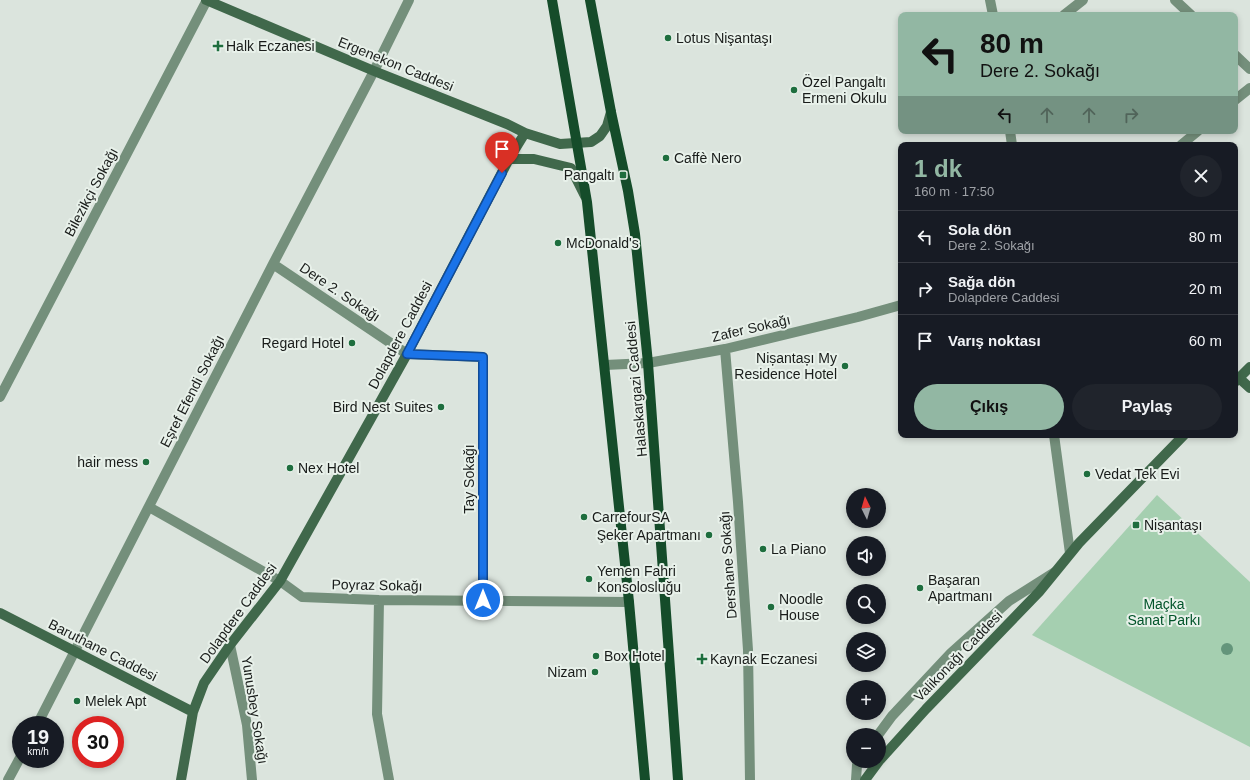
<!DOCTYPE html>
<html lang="tr">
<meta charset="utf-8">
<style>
body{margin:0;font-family:Helvetica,sans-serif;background:#20242c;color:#f1f3f6;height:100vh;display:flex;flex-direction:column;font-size:15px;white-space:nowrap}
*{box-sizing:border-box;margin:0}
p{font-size:13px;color:#9ea1a6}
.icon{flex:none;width:22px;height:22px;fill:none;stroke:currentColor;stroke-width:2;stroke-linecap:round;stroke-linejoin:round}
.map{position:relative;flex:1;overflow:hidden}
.side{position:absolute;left:898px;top:142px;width:340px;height:296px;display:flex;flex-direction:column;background:#171b24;border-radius:8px;box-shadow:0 2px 6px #0003}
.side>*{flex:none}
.banner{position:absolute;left:898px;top:12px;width:340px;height:122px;border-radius:8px;box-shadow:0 2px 6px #0003;background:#92b7a3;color:#111;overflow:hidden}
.needle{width:26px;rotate:355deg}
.fabs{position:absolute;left:846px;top:488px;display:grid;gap:8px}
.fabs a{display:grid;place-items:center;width:40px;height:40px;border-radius:50%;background:#171b24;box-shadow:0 2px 6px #0003;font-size:20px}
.speed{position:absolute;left:12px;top:716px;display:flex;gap:8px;font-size:20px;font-weight:700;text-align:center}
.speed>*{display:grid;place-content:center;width:52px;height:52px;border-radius:50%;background:#171b24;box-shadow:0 2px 6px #0003;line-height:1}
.speed small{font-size:10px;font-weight:400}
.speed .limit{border:6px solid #d22;background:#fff;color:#111}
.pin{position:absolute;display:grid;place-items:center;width:34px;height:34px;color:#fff;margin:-41px -17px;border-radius:50% 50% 50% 0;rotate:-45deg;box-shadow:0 0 4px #0007}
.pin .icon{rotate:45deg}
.me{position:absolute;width:44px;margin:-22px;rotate:0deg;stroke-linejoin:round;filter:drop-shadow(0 0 3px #0008)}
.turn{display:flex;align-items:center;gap:14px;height:84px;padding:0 16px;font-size:18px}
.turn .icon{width:52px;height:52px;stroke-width:2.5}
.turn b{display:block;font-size:28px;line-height:34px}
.lanes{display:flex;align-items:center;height:38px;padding:0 16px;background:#0003;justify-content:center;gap:20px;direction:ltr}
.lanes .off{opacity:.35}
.round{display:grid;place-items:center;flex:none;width:42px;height:42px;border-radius:21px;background:#20242c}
.headline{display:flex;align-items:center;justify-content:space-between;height:68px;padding:0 16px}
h1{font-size:24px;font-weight:700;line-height:30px;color:#92b7a3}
.cta{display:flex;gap:8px;margin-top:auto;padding:8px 16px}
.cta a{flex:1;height:46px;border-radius:24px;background:#92b7a3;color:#111;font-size:16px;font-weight:700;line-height:46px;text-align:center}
.cta a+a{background:#20242c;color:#f1f3f6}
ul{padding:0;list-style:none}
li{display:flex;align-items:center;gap:12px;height:52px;padding:0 16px;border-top:1px solid #363941}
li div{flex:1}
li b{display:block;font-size:15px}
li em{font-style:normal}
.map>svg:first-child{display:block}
.park{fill:#a5cfb0}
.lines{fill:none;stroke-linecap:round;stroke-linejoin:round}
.lane{stroke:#748f7b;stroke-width:10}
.street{stroke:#748f7b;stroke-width:10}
.secondary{stroke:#40684b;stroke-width:10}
.primary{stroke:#154c2a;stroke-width:10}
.tree{fill:#64957b}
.route-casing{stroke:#114b97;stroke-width:10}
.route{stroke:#1a73e8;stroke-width:7}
.poi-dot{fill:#1e6e3e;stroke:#e8f1ea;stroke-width:1.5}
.labels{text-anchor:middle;stroke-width:4;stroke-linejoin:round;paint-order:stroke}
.poi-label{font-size:14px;fill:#191c1a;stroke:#e8f1ea;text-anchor:start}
.street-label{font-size:14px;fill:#191c1a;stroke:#e8f1ea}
.park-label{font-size:14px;fill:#02542a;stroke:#e8f1ea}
</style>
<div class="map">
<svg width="1250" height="780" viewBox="0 0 1250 780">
<rect width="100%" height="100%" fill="#dbe4dd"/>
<path class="park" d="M1157,495L1250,582V747L1032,635Z"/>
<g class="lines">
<path class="lane" d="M878,735L892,716L951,653L1009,601L1055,572
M856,780L857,765L860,761"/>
<path class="street" d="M990,0L993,15
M1175,0L1191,15
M1064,15L1083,0
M1235,55L1250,69
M1235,100L1250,88
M1010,131L1012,145
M1181,145L1198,131
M273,264L407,354L483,357V600
M725,349L738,502L748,650L750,780
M605,365L648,363L725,349L858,317L901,305
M0,397L207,0
M1054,435L1070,553
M149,507L280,581L302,597L379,600L629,602
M379,600L377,714L389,780
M230,645L247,725L252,780
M37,725L273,264L374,71L409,0
M8,780L21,756"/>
<path class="secondary" d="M206,0L374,71L507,124L525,133L560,144L591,142L600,136L607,126L611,112
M509,159H534L571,168L585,196
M1239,378L1250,388
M1235,382L1250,367
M0,613L193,712
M879,761L926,709L1039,592L1079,543L1184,435
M181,780L193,712L204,683L230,645L280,581L407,354L509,159L525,133
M865,780L879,761"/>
<path class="primary" d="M552,0L587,202L629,602L645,780
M590,0L611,112L628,191L635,234L648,363L678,780"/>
</g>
<circle class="tree" cx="1227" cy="649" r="6"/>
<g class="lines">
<g class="route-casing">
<path id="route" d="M483,600V357L407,354L502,173"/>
</g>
<use href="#route" class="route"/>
</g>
<g class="poi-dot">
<circle cx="668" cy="38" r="4"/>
<path d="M216 40h4v4h4v4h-4v4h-4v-4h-4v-4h4z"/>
<circle cx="794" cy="90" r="4"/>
<circle cx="666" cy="158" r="4"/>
<rect x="619" y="171" width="8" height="8" rx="2"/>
<circle cx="558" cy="243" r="4"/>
<circle cx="352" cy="343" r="4"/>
<circle cx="845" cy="366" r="4"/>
<circle cx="441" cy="407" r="4"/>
<circle cx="146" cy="462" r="4"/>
<circle cx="290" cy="468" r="4"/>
<circle cx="1087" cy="474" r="4"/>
<circle cx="584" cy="517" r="4"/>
<rect x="1132" y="521" width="8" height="8" rx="2"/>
<circle cx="709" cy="535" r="4"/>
<circle cx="763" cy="549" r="4"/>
<circle cx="589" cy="579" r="4"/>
<circle cx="920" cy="588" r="4"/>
<circle cx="771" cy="607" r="4"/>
<circle cx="596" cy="656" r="4"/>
<path d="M700 653h4v4h4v4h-4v4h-4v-4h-4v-4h4z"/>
<circle cx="595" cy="672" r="4"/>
<circle cx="77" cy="701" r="4"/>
</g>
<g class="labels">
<g class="poi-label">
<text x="676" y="43">Lotus Nişantaşı</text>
<text x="226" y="51">Halk Eczanesi</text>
<text x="802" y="87">Özel Pangaltı<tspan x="802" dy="16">Ermeni Okulu</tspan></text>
<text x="674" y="163">Caffè Nero</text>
<text x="615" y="180" text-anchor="end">Pangaltı</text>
<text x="566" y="248">McDonald's</text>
<text x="344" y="348" text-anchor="end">Regard Hotel</text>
<text x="837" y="363" text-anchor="end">Nișantașı My<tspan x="837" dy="16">Residence Hotel</tspan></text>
<text x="433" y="412" text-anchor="end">Bird Nest Suites</text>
<text x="138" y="467" text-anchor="end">hair mess</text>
<text x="298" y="473">Nex Hotel</text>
<text x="1095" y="479">Vedat Tek Evi</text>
<text x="592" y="522">CarrefourSA</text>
<text x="1144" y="530">Nişantaşı</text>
<text x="701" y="540" text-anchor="end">Şeker Apartmanı</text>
<text x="771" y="554">La Piano</text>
<text x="597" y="576">Yemen Fahri<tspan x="597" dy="16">Konsolosluğu</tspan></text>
<text x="928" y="585">Başaran<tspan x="928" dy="16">Apartmanı</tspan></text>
<text x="779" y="604">Noodle<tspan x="779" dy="16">House</tspan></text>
<text x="604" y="661">Box Hotel</text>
<text x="710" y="664">Kaynak Eczanesi</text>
<text x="587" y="677" text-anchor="end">Nizam</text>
<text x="85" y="706">Melek Apt</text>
</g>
<g class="street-label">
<text transform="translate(396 64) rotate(22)" y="5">Ergenekon Caddesi</text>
<text transform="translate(91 192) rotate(-62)" y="5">Bilezikçi Sokağı</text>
<text transform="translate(340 292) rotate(34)" y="5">Dere 2. Sokağı</text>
<text transform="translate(751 328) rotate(-13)" y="5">Zafer Sokağı</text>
<text transform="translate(400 335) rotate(-62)" y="5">Dolapdere Caddesi</text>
<text transform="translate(636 389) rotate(-95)" y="5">Halaskargazi Caddesi</text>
<text transform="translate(192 391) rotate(-63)" y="5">Eşref Efendi Sokağı</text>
<text transform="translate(469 479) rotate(-90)" y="5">Tay Sokağı</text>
<text transform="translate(728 565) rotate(-94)" y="5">Dershane Sokağı</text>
<text transform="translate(377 585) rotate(1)" y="5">Poyraz Sokağı</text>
<text transform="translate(238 613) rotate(-54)" y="5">Dolapdere Caddesi</text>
<text transform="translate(103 650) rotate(27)" y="5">Baruthane Caddesi</text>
<text transform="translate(958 656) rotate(-46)" y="5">Valikonağı Caddesi</text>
<text transform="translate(255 710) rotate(81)" y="5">Yunusbey Sokağı</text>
</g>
<g class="park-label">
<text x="1164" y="609">Maçka<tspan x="1164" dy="16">Sanat Parkı</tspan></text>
</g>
</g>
</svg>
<div class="fabs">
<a><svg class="needle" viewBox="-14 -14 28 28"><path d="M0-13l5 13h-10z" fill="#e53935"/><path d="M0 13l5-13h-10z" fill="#9ea1a6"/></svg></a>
<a><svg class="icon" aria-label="sound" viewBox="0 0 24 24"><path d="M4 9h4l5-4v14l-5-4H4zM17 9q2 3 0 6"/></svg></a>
<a><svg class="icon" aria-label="search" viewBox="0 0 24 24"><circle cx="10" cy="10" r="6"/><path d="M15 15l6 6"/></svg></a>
<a><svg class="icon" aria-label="layers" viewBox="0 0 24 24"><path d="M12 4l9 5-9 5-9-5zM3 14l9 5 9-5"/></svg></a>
<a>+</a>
<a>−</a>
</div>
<div class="speed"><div>19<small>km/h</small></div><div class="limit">30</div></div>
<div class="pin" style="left:502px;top:173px;background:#d93025"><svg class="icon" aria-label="arrive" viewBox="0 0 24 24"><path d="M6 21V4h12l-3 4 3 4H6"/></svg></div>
<svg class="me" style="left:483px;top:600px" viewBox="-20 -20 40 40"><circle r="17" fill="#1a73e8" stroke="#fff" stroke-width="3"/><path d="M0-11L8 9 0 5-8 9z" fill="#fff"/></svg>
<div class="banner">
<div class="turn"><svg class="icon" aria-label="left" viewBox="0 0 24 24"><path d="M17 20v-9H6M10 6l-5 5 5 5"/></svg><div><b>80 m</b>Dere 2. Sokağı</div></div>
<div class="lanes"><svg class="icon" aria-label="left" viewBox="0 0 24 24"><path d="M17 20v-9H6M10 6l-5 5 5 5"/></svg><svg class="icon off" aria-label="ahead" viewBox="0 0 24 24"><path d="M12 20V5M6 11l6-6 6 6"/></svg><svg class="icon off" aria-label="ahead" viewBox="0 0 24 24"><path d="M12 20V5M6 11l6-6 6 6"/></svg><svg class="icon off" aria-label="right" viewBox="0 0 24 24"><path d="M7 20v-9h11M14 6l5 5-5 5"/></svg></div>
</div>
<section class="side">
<div class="headline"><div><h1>1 dk</h1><p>160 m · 17:50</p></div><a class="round"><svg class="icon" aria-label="close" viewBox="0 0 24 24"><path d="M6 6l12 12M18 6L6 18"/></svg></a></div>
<ul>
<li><svg class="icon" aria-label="left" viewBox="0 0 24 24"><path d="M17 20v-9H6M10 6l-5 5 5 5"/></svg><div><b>Sola dön</b><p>Dere 2. Sokağı</p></div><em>80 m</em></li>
<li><svg class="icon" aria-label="right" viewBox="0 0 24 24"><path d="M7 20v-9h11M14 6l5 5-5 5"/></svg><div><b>Sağa dön</b><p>Dolapdere Caddesi</p></div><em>20 m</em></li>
<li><svg class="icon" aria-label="arrive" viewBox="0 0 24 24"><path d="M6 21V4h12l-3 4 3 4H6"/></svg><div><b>Varış noktası</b></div><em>60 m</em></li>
</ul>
<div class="cta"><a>Çıkış</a><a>Paylaş</a></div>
</section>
</div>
